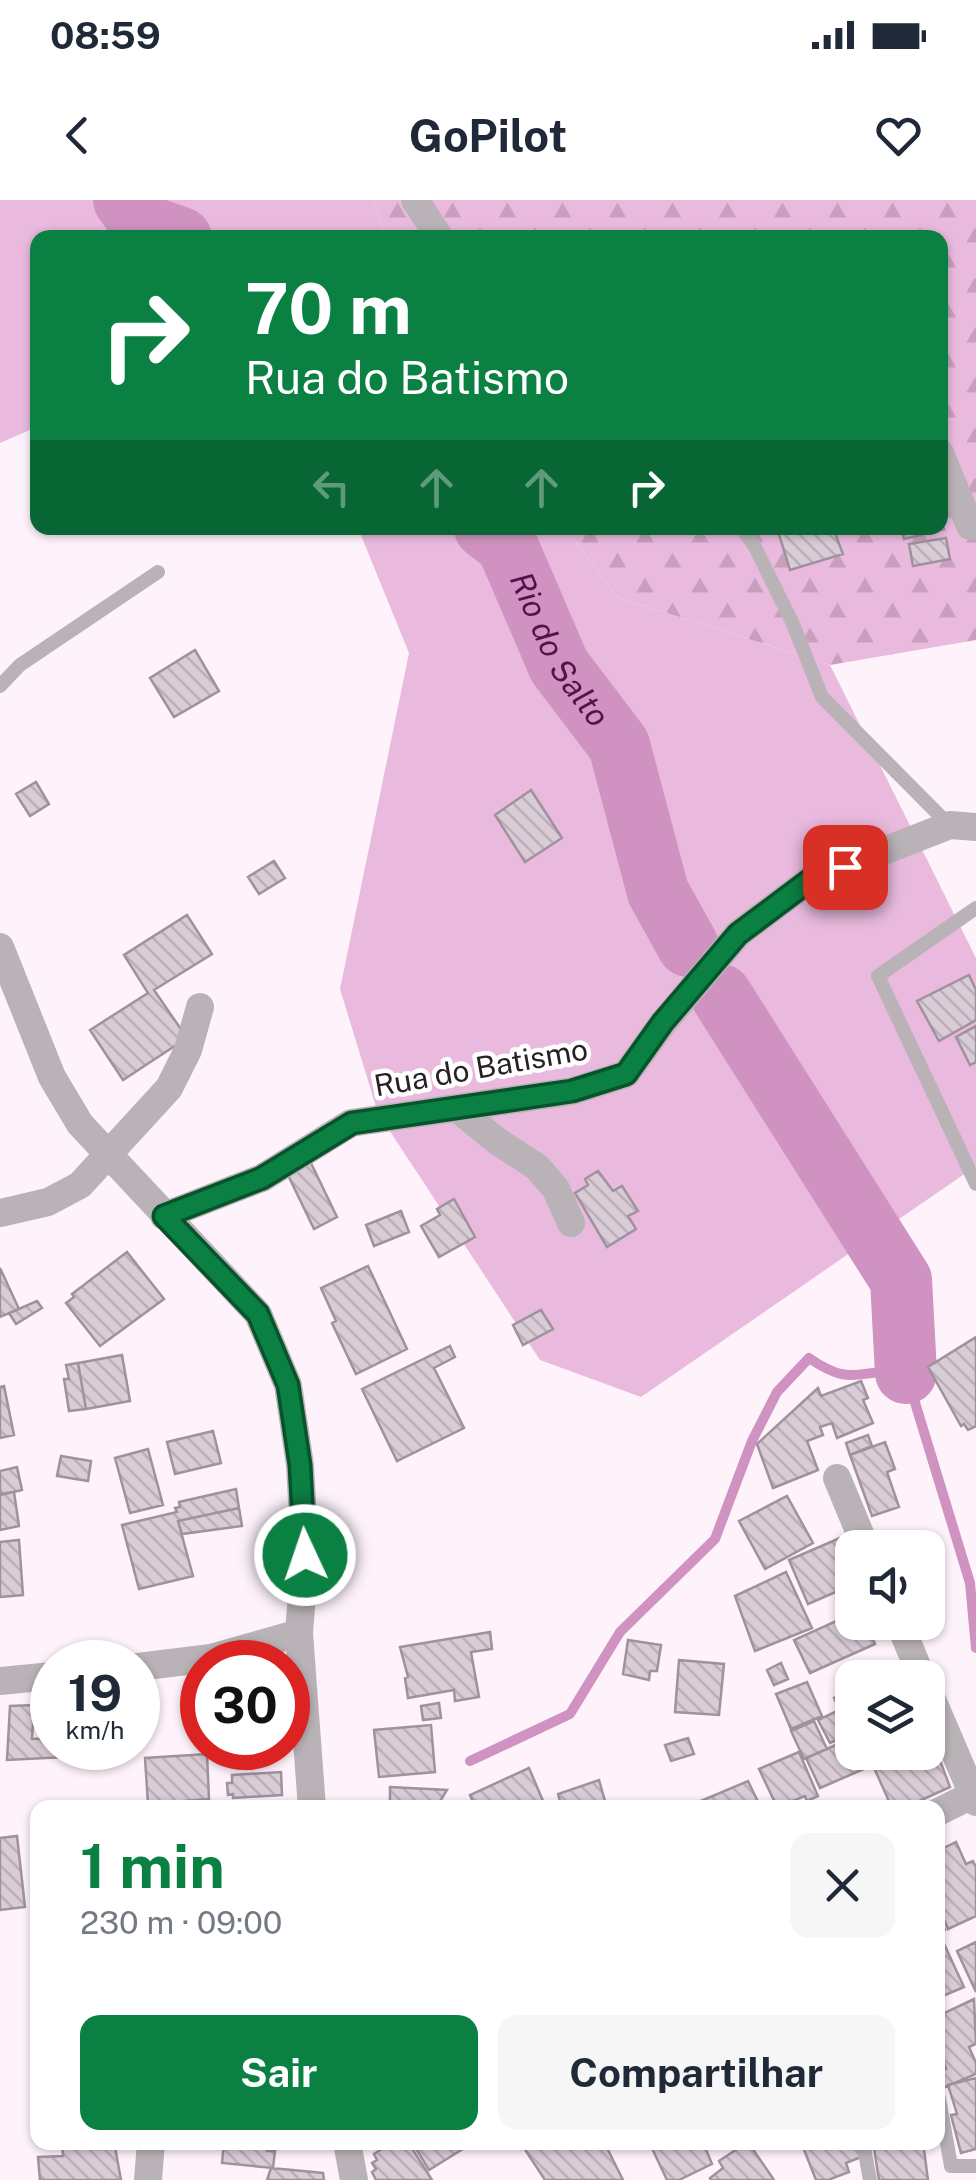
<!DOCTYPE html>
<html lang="pt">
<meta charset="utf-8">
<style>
body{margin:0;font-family:"Public Sans",sans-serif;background:#f6f6f7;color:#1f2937;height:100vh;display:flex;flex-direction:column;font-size:38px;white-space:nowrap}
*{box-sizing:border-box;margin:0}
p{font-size:32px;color:#747a83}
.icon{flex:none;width:55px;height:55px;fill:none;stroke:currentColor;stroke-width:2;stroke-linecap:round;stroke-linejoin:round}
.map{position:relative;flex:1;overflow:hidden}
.side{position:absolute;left:30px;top:1600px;width:915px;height:350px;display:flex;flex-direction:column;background:#fff;border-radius:20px;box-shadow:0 2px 8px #0004}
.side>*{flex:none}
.banner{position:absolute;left:30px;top:30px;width:918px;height:305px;border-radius:20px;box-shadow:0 2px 8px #0004;background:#0b8043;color:#fff;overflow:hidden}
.buttons{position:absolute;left:835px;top:1330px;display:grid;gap:20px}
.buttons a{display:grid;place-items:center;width:110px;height:110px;border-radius:20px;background:#fff;box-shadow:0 2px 8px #0004;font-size:50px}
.speed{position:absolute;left:30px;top:1440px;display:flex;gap:20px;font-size:50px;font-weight:700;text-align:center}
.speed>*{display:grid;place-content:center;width:130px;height:130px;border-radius:50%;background:#fff;box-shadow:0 2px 8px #0004;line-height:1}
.speed small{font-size:25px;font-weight:400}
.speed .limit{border:15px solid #d22;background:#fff;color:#111}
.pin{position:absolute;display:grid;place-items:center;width:85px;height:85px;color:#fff;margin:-42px;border-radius:20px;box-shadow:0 5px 15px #0006}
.me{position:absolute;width:110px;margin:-55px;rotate:357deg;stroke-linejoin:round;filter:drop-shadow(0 0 8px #0008)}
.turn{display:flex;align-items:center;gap:35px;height:210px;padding:0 50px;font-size:45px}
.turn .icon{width:130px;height:130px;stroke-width:2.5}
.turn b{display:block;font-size:70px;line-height:85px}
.lanes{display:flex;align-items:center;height:95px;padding:0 50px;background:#0003;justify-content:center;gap:50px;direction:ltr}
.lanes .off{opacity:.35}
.round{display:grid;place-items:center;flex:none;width:105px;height:105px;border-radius:20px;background:#f6f6f7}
.head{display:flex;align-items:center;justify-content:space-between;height:170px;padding:0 50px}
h1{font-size:60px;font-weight:700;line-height:75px;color:#0b8043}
.action{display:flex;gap:20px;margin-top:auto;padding:20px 50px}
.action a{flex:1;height:115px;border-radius:20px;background:#0b8043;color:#fff;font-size:40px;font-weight:700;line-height:115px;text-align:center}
.action a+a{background:#f6f6f7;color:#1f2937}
.status{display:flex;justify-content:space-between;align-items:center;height:70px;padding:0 50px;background:#fff;direction:ltr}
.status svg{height:28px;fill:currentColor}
header{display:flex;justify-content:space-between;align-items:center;height:130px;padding:0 50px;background:#fff;font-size:45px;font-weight:700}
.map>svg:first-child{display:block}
.green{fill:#e9bade}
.forest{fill:url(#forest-firs)}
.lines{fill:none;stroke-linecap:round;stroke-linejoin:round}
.stream{stroke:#cf92c1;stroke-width:10}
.river{stroke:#cf92c1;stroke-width:62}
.building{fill:url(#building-back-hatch);stroke:#a0929c;stroke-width:2.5}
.lane{stroke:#b9b3b7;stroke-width:14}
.street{stroke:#b9b3b7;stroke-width:28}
.route-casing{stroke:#07532c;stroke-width:25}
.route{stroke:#0b8043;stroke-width:18}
.labels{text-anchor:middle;stroke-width:9;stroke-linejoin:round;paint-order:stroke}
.street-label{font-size:30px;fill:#272125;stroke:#fff}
.water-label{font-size:32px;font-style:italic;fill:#580f4d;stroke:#fff}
</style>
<div class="status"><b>08:59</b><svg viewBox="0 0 49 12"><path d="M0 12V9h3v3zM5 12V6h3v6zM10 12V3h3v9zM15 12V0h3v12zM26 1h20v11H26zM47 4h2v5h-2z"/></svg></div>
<header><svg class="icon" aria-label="back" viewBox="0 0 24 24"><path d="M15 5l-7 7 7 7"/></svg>GoPilot<svg class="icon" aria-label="heart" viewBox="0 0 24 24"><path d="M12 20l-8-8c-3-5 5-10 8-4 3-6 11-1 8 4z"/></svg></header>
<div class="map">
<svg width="976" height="1980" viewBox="0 0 976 1980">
<defs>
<pattern id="forest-firs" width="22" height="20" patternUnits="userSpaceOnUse" patternTransform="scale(2.5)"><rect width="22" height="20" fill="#e9bade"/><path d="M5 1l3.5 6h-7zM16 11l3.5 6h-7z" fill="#c8a0be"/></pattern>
<pattern id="building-back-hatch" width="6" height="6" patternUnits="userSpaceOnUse" patternTransform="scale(2.5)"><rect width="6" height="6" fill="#daccd7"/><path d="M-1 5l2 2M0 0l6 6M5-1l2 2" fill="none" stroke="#bbafb8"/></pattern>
</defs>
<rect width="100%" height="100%" fill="#fff3fb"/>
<path class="green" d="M0,0H372L387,37L38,38L37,227L0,243Z
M358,328H566L617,397L830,465L976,758V966L641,1197L540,1160L378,913L340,789L409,453Z"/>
<path class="forest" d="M372,0H976V440L830,465L617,397L566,328H940V38L387,37Z"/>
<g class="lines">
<path class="stream" d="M470,1561L570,1514L620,1432L715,1339L752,1241L777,1192L809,1158C855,1190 860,1166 906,1173L970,1383L976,1448"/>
<g class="river">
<path d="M124,0L141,24L181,38"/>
<path id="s1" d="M485,328L507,345L559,466L619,545L658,692L688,746"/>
<path d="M721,795L901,1080L906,1173"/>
</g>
</g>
<path class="building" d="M940,316L944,329L904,339L901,328H940Z
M777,328H833L843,354L790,370Z
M946,338L950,359L913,366L909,344Z
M195,450L219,491L174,517L150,478Z
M36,582L49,604L30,616L16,594Z
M531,590L562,638L525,662L495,615Z
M274,661L285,678L259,694L248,677Z
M187,715L212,754L154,790L187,838L123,880L90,830L148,793L124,755Z
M969,775L976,790V820L939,841L917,801Z
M976,826V862L970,865L956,837Z
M310,961L337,1017L314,1029L287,973Z
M598,971L613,991L622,986L638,1011L628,1016L636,1029L607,1047L575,993L588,985L585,979Z
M454,999L475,1037L439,1057L421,1026L440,1015L437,1009Z
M401,1011L409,1032L374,1046L366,1025Z
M127,1052L164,1099L100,1146L66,1103L74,1097L72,1094Z
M368,1066L407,1149L356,1174L332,1123L336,1121L321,1088Z
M0,1068L19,1109L0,1117Z
M37,1101L42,1108L16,1124L9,1113Z
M541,1110L553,1129L523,1145L513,1125Z
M976,1137V1226L968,1230L964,1224L961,1226L928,1167Z
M450,1146L455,1157L434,1168L464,1228L397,1261L362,1189Z
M122,1155L130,1201L86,1209L78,1163Z
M78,1163L86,1209L69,1211L64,1179H69L66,1165Z
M861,1181L868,1198L863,1200L873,1223L837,1238L832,1223L820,1227L823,1235L807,1241L818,1270L773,1288L757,1244L818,1188L821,1196Z
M4,1186L14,1235L0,1238V1187Z
M213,1231L221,1263L175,1274L167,1242Z
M868,1235L872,1246L850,1255L846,1243Z
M885,1242L895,1269L887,1272L899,1307L872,1316L850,1255Z
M148,1249L163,1305L130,1313L115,1258Z
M61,1256L91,1261L88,1281L57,1276Z
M17,1267L22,1290L0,1295V1271Z
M236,1289L239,1308L178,1321L193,1376L139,1389L122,1325L177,1312L175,1308L180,1307L179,1302Z
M14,1292L19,1326L0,1330V1294Z
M787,1296L813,1343L765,1369L739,1321Z
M239,1308L242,1326L182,1334L178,1321Z
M840,1338L852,1367V1385L808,1404L789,1360Z
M19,1340L23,1395L0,1397V1342Z
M786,1372L812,1428L755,1451L735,1396Z
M852,1414V1422H866L875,1444L810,1473L794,1440Z
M490,1432L492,1449L471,1452L479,1497L455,1501L454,1490L408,1498L405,1478L408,1477L400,1447Z
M628,1440L661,1445L657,1471H650L649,1480L623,1474Z
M679,1460L724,1464L719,1515L675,1512Z
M781,1463L788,1479L774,1485L767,1470Z
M807,1482L822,1516L791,1529L776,1494Z
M852,1490V1538L834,1498Z
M439,1503L441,1518L423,1520L421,1506Z
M34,1505L32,1539L52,1538V1548H86V1556L7,1560L10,1506Z
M835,1512L846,1536L830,1543L818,1520Z
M814,1521L827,1549L804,1559L791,1531Z
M431,1525L435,1572L379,1577L374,1530Z
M928,1529L950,1587L904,1608H892L867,1552H928Z
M688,1538L694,1554L671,1561L665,1545Z
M852,1538V1552H868L873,1565L820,1588L806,1558Z
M799,1552L818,1596L807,1601L805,1596L777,1607L759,1569Z
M207,1554L209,1599L148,1604L145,1558Z
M529,1568L546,1608H476L470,1595Z
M281,1572L282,1595L233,1598V1594L228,1595L227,1583H232V1575Z
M599,1580L607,1608H562L558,1594Z
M748,1581L761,1608L689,1606Z
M390,1587L447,1590L436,1608H390Z
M17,1636L25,1707L0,1710V1638Z
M956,1642L966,1664L973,1661L976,1667V1716L948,1729L938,1706V1651Z
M938,1714L945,1730L939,1733L964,1787L938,1798Z
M976,1742V1792L957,1751Z
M974,1799L976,1844L969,1847L976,1863V1874L938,1890V1872L946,1869L938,1843V1816Z
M976,1878V1949L961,1953L951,1915L957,1914L948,1885Z
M100,1942L101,1949L115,1947L121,1980H40L38,1957L63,1956L62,1944Z
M224,1942H268L267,1951H275L273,1968L222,1963Z
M377,1942H408L432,1980H376L372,1972L376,1969L372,1963L377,1960L374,1954L382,1949Z
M412,1942H474L429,1970Z
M520,1942H604L623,1980H545Z
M649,1942H703L712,1964L679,1980H667Z
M748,1942L774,1980H711L710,1978L723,1968L719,1961Z
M801,1942H855L861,1957L846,1963L849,1972L828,1980H816Z
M873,1942H923L928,1980H879Z
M271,1968L323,1973L324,1980H267Z"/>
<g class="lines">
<path class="lane" d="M741,328L754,345L793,424L822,497L949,625
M0,486L20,465L158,372
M976,708L878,776L976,984
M939,1898L951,1966H976
M863,1942L870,1980"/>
<path class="street" d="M415,0L440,38
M940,253L970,326
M0,747L52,877L80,924L258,1114L288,1185L300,1265L305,1355L299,1433L312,1608
M459,910L497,941L537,967L556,989L571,1023
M0,1013L48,1002L80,985L169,888L188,850L200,807
M164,1016L262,978L351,923L573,891L626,874L663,823L738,734L810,680L950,625L976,627
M837,1278L866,1348
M899,1422L922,1478
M138,1467L211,1458L299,1433
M0,1481L52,1476
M928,1490L976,1602
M938,1612L972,1595
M347,1942L354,1980
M148,1980L151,1942"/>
</g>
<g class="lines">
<g class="route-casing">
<path id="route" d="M305,1355L300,1265L288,1185L258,1114L164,1016L262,978L352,923L572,891L626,874L663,822L738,734L810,680L845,667"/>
</g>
<use href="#route" class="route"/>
</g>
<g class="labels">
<g class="street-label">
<text transform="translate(481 868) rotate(-10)" y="10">Rua do Batismo</text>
</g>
<g class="water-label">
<text dy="11" stroke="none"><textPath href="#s1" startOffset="145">Rio do Salto</textPath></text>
</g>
</g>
</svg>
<div class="buttons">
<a><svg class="icon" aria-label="sound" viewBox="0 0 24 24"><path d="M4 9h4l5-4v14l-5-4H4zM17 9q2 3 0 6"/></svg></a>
<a><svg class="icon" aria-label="layers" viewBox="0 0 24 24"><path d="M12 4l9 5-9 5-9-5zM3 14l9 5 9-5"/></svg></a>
</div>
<div class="speed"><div>19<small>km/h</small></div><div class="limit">30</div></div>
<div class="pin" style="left:845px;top:667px;background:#d93025"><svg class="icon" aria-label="arrive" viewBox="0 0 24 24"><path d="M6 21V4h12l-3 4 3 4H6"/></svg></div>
<svg class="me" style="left:305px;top:1355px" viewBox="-20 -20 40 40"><circle r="17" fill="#0b8043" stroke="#fff" stroke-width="3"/><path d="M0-11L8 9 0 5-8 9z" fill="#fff"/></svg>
<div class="banner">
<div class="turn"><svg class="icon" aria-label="right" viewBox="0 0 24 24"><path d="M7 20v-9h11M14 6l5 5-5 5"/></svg><div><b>70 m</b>Rua do Batismo</div></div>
<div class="lanes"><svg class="icon off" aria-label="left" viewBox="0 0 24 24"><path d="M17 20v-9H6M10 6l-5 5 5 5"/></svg><svg class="icon off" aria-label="ahead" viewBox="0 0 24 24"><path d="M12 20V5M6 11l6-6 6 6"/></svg><svg class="icon off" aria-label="ahead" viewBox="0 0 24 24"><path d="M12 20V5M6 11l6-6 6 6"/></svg><svg class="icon" aria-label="right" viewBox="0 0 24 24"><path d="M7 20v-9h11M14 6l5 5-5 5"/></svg></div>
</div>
<section class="side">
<div class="head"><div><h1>1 min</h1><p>230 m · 09:00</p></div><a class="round"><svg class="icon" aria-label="close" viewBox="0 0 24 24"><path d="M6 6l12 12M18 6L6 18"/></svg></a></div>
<div class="action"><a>Sair</a><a>Compartilhar</a></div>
</section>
</div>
